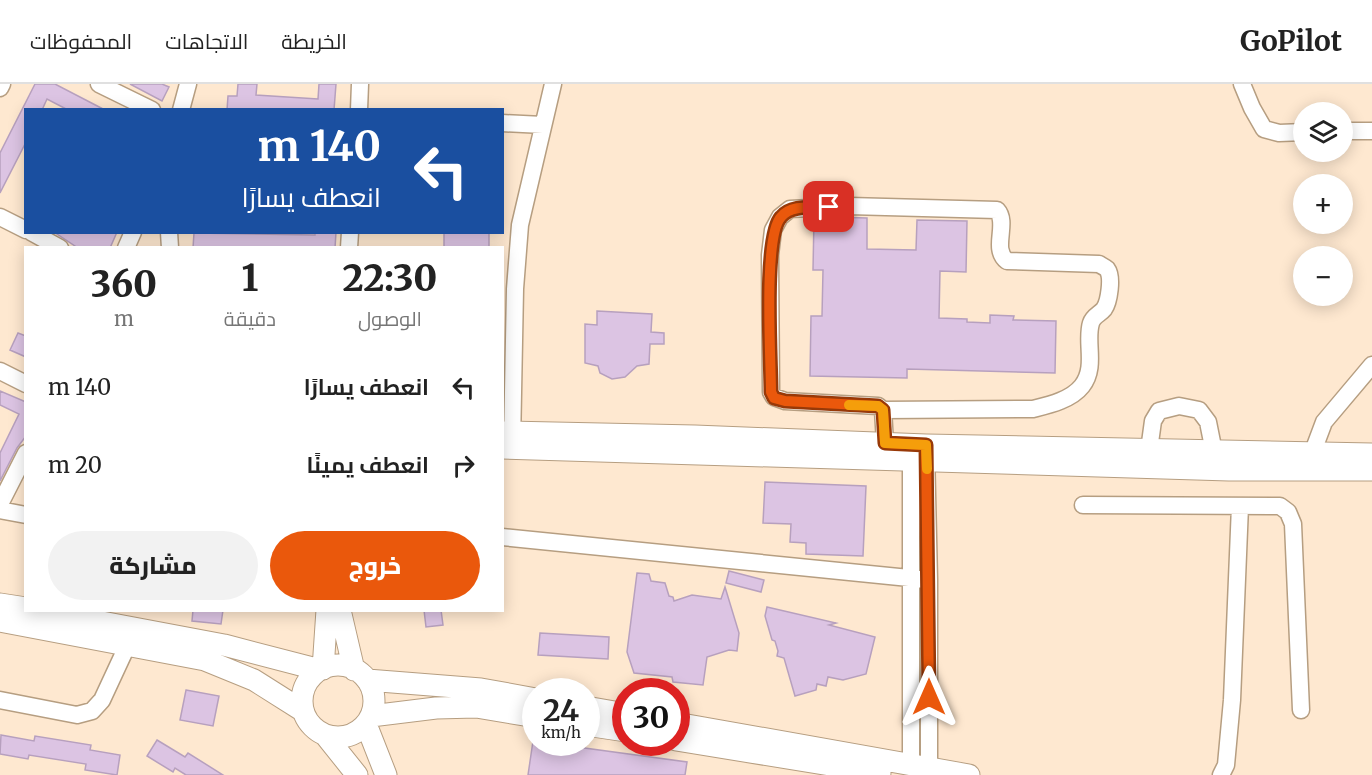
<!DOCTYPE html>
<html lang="ar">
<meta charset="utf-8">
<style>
body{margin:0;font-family:Merriweather,Cairo,serif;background:#f2f2f2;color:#222;direction:rtl;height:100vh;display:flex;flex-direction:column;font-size:22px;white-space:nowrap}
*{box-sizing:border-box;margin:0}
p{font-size:20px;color:#767676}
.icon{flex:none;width:33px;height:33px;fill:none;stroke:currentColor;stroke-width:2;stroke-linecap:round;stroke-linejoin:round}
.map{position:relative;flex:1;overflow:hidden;direction:ltr}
.details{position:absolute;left:24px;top:162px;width:480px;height:366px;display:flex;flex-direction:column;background:#fff;border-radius:0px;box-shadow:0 3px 15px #0003;direction:rtl}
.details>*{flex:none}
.guide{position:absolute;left:24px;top:24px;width:480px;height:126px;border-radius:0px;box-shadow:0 3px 15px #0003;direction:rtl;background:#1a4fa0;color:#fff;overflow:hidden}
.buttons{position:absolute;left:1293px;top:18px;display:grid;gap:12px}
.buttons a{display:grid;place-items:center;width:60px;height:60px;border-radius:50%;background:#fff;box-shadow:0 3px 15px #0003;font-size:30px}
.speed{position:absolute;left:522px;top:594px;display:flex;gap:12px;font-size:30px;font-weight:700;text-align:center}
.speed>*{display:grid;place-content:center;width:78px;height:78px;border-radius:50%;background:#fff;box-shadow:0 3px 15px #0003;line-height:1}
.speed small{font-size:15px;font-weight:400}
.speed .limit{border:9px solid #d22;background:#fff;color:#111}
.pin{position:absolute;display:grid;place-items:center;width:51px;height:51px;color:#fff;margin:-26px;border-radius:12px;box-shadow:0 3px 9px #0006}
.me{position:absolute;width:66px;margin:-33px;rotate:0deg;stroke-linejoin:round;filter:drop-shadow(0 0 4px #0008)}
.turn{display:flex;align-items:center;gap:21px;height:126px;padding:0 24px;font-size:27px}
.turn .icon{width:78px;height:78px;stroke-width:2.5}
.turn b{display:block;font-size:42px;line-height:51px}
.eta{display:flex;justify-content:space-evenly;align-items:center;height:102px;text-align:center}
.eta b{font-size:36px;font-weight:800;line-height:42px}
.primary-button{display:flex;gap:12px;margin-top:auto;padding:12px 24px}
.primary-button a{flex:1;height:69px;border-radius:36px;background:#ea580c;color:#fff;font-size:24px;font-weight:800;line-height:69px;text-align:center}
.primary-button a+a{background:#f2f2f2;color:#222}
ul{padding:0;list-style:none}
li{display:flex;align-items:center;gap:18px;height:78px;padding:0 24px}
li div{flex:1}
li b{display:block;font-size:22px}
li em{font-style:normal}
header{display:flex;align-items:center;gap:36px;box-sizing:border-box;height:84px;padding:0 30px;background:#fff;border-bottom:2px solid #e0e0e0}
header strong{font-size:28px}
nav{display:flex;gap:33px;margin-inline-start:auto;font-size:21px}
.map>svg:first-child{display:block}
.building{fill:#dcc4e3;stroke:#b7a0be;stroke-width:1.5}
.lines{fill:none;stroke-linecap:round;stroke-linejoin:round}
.minor-casing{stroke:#b69e81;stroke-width:19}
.major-casing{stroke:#b69e81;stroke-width:23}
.minor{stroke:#fff;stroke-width:16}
.major{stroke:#fff;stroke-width:21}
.route-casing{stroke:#983908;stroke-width:15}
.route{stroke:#ea580c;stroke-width:10}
.slow{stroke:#f59e0b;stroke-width:10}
</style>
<header>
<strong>GoPilot</strong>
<nav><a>الخريطة</a><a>الاتجاهات</a><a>المحفوظات</a></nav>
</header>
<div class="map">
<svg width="1372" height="691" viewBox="0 0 1372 691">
<rect width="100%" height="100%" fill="#fee8d0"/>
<path class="building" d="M35,0H55L105,26H68L47,15L42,26H26V58L0,109V69Z
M130,0H162L169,3L162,17Z
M238,0H257L256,11L318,15L319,0H336L334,26H227L228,12H237Z
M832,133L867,134V165L916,166L917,136L967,137L966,188L940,187L939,234L967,235V238L990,239V231L1014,232L1013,236L1056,237L1055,289L907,285V294L810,292L811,232H822L823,186H813L814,134Z
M54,148H117L110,164H78Z
M315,148H336L335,164H193L194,149L315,151Z
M444,148H489V163L444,164Z
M597,227L652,230L651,248L664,249V260H650L649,280L637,282L625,293L612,295L600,289L598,282L585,279V240L597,241Z
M18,249L26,252V273L10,266Z
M0,307L26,318V352L17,364L0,397V369L19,330L0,321Z
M765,398L866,402L863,472L806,470V459L790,458L791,440L763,439Z
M729,487L764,496L761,508L726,499Z
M637,489L649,490L651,497L665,499L669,512L673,513L674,517L692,511L721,515L725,503L739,549L737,567L729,566L707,573L703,601L673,598L672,593L634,589L627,568Z
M767,523L836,539L829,541L875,553L866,590L843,596L828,593L826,602L817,600L816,606L795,612L784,574L777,572L778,567L775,557L772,556L765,532Z
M193,526H223L221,540L192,537Z
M424,526H441L443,541L426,543Z
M540,549L609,553L608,575L538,571Z
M186,606L219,612L213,642L180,636Z
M1,651L34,657L35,652L91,661L90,666L120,671L117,691L85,686L86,680L29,671L28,675L0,670Z
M157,656L185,673L188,669L223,691H186L175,684L173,688L147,672Z
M533,657L687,678L685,691H528Z"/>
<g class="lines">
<g class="minor-casing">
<path id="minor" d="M99,0L152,26
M1242,0L1252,24L1264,45L1279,49L1304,48
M0,4L2,0
M181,26L188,0
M359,26L360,0
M502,39L543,41
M1342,47H1372
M0,133L26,146
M31,148L60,164
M169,148L170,164
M126,164L133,148
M349,164L350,148
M0,287L26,300
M883,326L1033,325C1049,321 1071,316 1082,302C1097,283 1085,258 1091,239C1093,232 1100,230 1104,225C1109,218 1113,193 1107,185C1105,183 1102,182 1099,180L1007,177C991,165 1009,139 997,126L849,122L790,125L780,133L773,146L770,171L771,308L774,313L785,317L878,322L883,326L885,359
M512,360L515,205L520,141L553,0
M1149,366L1153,337L1159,327L1179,322L1199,326L1208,338L1214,368
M926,367L929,496V684
M1312,370L1324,338L1372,281
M0,420L26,369
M1083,421L1280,422L1288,428L1293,440L1301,626
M0,426L26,431
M502,453L929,496
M0,616L77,631L92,627L102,616L128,560
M911,680V364
M1221,691L1226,681L1232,616L1240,422"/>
</g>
<g class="major-casing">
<path id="major" d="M502,348L695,352L926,361L1372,370
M502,364L1229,386H1372
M0,520L26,524
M38,526L224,561L320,586
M340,526L354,586
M0,537L205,576L254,596L303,627
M302 617a36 36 0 1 1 72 0a36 36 0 1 1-72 0Z
M323,585L327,526
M367,596L481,605L536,615
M586,623L626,630
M371,632L436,624L476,623L536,633
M676,639L969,691
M366,640L386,691
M586,641L626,647
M325,651L357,691
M676,656L880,689"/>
</g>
<use href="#minor" class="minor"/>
<use href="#major" class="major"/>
</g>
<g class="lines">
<g class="route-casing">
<path id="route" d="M829,123C814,124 791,120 781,133C763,152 771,276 771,308L774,314L785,317L878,322L883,326L885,359L926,361L929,613"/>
</g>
<use href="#route" class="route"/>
<path class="slow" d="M849,321L878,322L883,326L885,359L926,361L927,385"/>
</g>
</svg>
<div class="buttons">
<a><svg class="icon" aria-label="layers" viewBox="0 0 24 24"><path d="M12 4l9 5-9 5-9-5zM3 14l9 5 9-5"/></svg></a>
<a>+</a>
<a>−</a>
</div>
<div class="speed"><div>24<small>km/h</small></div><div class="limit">30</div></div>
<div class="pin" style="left:829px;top:123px;background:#d93025"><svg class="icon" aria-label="arrive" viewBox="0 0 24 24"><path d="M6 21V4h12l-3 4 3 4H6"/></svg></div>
<svg class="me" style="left:929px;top:613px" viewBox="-20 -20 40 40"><path d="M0-17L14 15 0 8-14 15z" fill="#ea580c" stroke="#fff" stroke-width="4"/></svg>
<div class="guide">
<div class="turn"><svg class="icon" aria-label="left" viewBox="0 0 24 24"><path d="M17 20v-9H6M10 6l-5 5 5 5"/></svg><div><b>140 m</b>انعطف يسارًا</div></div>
</div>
<section class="details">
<div class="eta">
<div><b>22:30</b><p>الوصول</p></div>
<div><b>1</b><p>دقيقة</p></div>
<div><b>360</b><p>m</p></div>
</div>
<ul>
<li><svg class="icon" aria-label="left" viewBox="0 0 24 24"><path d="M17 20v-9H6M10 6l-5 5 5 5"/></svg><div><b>انعطف يسارًا</b></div><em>140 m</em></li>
<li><svg class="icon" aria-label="right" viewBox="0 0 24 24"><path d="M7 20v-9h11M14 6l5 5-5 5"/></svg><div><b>انعطف يمينًا</b></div><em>20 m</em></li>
</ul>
<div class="primary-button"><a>خروج</a><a>مشاركة</a></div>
</section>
</div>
